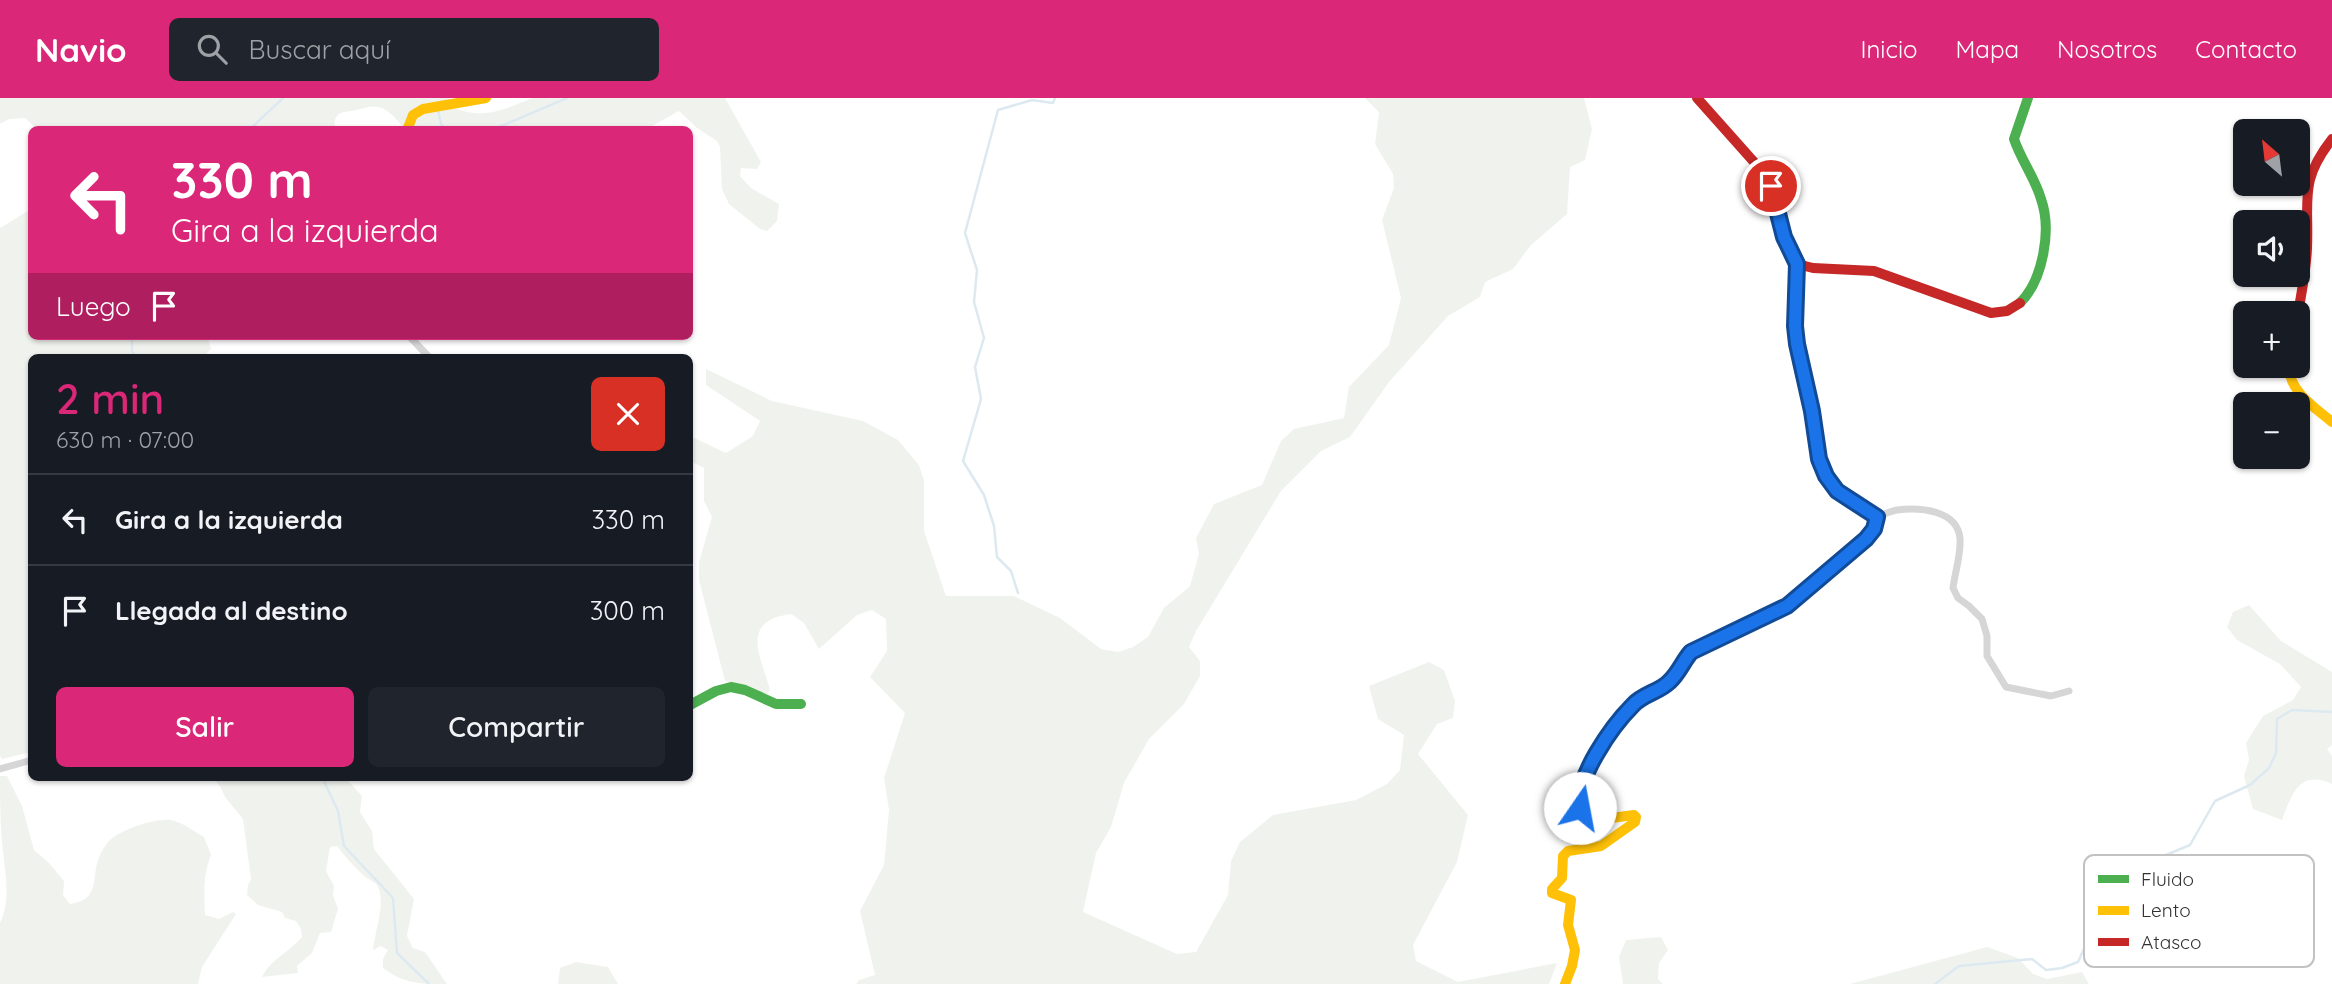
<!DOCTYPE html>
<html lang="es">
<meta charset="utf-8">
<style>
body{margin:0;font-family:Quicksand,sans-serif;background:#20242c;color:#f1f3f6;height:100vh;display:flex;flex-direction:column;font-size:26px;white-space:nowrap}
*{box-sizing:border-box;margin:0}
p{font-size:23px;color:#9ea1a6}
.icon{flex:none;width:38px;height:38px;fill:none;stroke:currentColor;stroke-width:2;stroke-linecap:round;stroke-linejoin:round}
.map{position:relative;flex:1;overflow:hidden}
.side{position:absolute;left:28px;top:256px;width:665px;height:427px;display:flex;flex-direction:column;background:#171b24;border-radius:10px;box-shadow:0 2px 5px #0004}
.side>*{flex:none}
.banner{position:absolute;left:28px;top:28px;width:665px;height:214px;border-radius:10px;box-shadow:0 2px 5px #0004;background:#db2777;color:#fff;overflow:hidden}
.needle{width:46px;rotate:332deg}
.buttons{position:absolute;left:2233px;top:21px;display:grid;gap:14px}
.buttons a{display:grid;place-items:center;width:77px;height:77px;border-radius:10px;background:#171b24;box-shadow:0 2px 5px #0004;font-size:35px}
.pin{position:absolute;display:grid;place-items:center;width:60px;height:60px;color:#fff;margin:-30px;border:4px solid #fff;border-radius:50%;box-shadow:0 2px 7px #0007}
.me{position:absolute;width:77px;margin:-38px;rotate:12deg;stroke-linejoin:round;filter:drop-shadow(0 0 5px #0008)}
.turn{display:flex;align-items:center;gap:24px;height:147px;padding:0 28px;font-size:32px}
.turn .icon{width:91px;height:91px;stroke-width:2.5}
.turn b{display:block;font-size:49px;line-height:60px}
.then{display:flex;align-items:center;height:66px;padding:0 28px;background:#0003;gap:14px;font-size:26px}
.round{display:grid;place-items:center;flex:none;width:74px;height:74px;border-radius:10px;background:#20242c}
.overview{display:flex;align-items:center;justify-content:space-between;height:119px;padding:0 28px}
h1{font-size:42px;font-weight:600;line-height:52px;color:#db2777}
.cta{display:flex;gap:14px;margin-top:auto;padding:14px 28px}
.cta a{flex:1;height:80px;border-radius:10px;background:#db2777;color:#fff;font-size:28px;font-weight:600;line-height:80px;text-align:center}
.cta a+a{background:#20242c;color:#f1f3f6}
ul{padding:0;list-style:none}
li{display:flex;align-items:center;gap:21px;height:91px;padding:0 28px;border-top:2px solid #363941}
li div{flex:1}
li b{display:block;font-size:26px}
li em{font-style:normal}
header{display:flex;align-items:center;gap:42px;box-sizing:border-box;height:98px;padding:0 35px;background:#db2777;color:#fff}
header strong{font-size:33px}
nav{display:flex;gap:38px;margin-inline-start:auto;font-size:24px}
.search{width:490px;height:63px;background:#20242c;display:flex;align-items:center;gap:18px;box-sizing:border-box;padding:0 24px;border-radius:10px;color:#9ea1a6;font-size:26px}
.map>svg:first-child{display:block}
.green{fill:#f0f3ed}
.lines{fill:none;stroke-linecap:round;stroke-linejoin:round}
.stream{stroke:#dde9f1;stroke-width:2.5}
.street{stroke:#d6d6d6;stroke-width:7}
.fast{stroke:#4caf50;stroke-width:10}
.slow{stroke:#ffc107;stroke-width:10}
.jam{stroke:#c62828;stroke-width:10}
.route-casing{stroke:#114b97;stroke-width:18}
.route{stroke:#1a73e8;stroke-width:12}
.key{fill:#fff;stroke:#c2c2c2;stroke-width:2}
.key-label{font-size:19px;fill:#323232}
</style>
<header>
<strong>Navio</strong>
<div class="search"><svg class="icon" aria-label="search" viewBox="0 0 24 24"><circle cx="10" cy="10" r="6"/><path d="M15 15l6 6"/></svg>Buscar aquí</div>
<nav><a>Inicio</a><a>Mapa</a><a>Nosotros</a><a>Contacto</a></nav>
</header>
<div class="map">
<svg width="2332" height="886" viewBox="0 0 2332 886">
<rect width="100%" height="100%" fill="#fff"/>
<path class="green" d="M0,0H449L452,9C484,22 501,13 532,0H725L761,64L757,71L741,70L740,78L751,90L779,106L777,123L767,133L760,131L729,106L722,91L720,49L717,43L697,30L679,13L645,32L405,31C399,25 392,15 384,11C372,6 368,10 356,12C343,15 333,12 335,31L38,32L25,20L9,21L0,26Z
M1365,0H1584L1592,31L1585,62L1570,69L1567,116L1531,147L1513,171L1485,184L1480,199L1448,218L1389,284L1350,339L1321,353L1281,393L1196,533L1189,549L1200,563V578L1184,606L1149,641L1124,685L1111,729L1096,755L1083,814L1177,856L1196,854L1228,797L1231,763L1240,744L1273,717L1356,702L1387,686L1400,672L1404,637L1378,621L1369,588L1429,564L1444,572L1455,603L1453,620L1437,626L1418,656L1468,717L1457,764L1413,847L1416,863L1458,884L1557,865L1549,886H856L859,882L875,877L860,813L884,767L889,712L884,680L905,615L870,579L887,553L886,521L872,512L857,517L819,551L804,525L791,516C740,523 760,556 770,592L765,599L749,588L725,583L699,482V464L712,419L704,403V370L690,363V338L726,355L753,338L760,323L706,287V271L772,303L863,323L898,342L919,367L924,382V433L946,498H1014L1060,520L1101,551L1118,554L1133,549L1148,539L1164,510L1190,488L1199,456L1196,440L1214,406L1262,387L1281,343L1294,331L1344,320L1349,289L1389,247L1401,200L1382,122L1394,90L1393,76L1375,46L1379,14Z
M31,111L32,238H207L211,251L203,259H32L31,654L2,661L0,658V130Z
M2249,507L2281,543L2332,574V647L2327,651L2332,658V686C2299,671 2292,696 2282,722L2253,711L2244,678L2249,662L2246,645L2263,618L2293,602L2301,589L2280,566L2237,542L2227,529L2233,514Z
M0,678H7L22,708L34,752L49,765L64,783L63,797L70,806C102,802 90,778 100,757C102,753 106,746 109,743C120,732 155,720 170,722C181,723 195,734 204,739L211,757C203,777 204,796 205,817L219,821L233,814L236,816L202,869L198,886H0V825C12,801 4,769 2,744C0,722 0,700 0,678Z
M212,679H345L362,698L360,714L372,733L374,751L414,801L407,838L413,850L425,854L447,886C421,886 404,886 383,870V861L388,852L381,848L373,852C374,836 387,803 377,787C374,783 367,781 363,777C354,768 345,759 337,748L330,749L326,773L334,788L333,797L338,811L331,834L320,835L312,855L297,868L298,875L262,879C271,861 288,855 302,839L301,831L296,823L285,820L282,814L258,807L247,797L248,787L251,781L243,721L225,699L220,688Z
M1661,839L1668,852L1659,865L1658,881L1663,886H1623L1619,859L1626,842Z
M1987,849L2018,860L2033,876L2047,881L2082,874L2089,886H1850Z
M576,864L608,869L618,886H558L560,870Z"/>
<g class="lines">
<path class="stream" d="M438,12L441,26L446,32
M249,32L283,0
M492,32L567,0
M132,238V253L135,259
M1018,495L1011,473L997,459L994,428L984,397L963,363L981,301L975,269L984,240L974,204L977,172L965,135L998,12L1032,2L1053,5L1055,0
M322,679L338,713L344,748L393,800L397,855L429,886
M1935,886L1959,868L2032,861L2046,872L2062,870L2078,864L2096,824L2110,820L2128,827L2154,762L2190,747L2215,703L2250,687L2269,670L2276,655L2277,621L2292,612L2332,614"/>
<path class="street" d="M1797,166L1795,227L1797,246L1812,314L1819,361L1826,378L1837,393L1876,419C1883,417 1890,413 1897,412C1920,409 1958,412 1960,441C1961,457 1955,474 1953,490L1958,500L1969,508L1982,521L1987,538V558L2006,589L2051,598L2069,593
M409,238L429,259
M0,671L32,662"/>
<path class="fast" d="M2020,205C2043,182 2052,132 2041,101C2035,80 2021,62 2014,41L2028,0
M690,607L716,593L731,589L745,592L776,606H801"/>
<path class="slow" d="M407,32L413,17L423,11L486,0
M2288,268C2291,295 2313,308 2332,324
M1565,886L1572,868L1575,852L1568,827L1571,802L1552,795V791L1562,780L1563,758L1568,753L1601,748L1635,724L1636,719L1634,717L1589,723C1584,718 1579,712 1579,704C1578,676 1614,624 1634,605C1640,599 1649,596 1657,592"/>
<path class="jam" d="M1697,0L1762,73L1771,88L1784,139L1797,166L1813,170L1874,173L1991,215L2007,213L2020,205
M2298,215C2302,193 2306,172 2307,150C2309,101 2299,83 2332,41
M1657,592L1673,580L1691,554L1787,508L1866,441L1874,431L1876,419"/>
</g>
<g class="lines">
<g class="route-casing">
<path id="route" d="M1580,710C1575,680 1612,628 1633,607C1643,596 1659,594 1669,584C1679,575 1683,563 1691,554L1787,508L1866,441L1874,431L1877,419L1837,393L1826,378L1819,361L1812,313L1797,246L1795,228L1797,166L1784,139L1771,88"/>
</g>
<use href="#route" class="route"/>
</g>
<rect x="2084" y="757" width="230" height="112" rx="10" class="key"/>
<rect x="2098" y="777" width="31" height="8" fill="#4caf50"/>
<rect x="2098" y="808" width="31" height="9" fill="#ffc107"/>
<rect x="2098" y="840" width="31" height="8" fill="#c62828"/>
<g class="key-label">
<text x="2141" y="788">Fluido</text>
<text x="2141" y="819">Lento</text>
<text x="2141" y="851">Atasco</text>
</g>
</svg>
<div class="buttons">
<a><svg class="needle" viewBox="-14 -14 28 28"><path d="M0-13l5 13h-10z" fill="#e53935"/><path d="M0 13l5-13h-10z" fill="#9ea1a6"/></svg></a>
<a><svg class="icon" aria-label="sound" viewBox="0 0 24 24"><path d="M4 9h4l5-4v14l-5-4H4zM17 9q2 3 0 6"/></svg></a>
<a>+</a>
<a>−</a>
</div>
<div class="pin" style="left:1771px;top:88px;background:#d93025"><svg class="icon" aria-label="arrive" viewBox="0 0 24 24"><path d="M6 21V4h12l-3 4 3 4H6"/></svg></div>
<svg class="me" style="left:1580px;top:710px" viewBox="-20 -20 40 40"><circle r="19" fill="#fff"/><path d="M0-13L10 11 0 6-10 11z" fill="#1a73e8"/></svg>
<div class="banner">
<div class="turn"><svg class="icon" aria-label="left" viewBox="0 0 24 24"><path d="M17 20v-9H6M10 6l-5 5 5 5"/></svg><div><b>330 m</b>Gira a la izquierda</div></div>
<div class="then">Luego<svg class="icon" aria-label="arrive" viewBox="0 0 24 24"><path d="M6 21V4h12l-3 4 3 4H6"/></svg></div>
</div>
<section class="side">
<div class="overview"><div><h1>2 min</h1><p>630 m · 07:00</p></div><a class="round" style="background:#d93025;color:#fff"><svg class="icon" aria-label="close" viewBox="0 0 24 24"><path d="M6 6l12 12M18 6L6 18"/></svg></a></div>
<ul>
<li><svg class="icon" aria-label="left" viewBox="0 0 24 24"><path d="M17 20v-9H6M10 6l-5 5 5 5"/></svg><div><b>Gira a la izquierda</b></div><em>330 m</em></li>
<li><svg class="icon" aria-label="arrive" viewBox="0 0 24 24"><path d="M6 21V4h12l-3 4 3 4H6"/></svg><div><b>Llegada al destino</b></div><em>300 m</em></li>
</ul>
<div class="cta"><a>Salir</a><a>Compartir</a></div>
</section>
</div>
